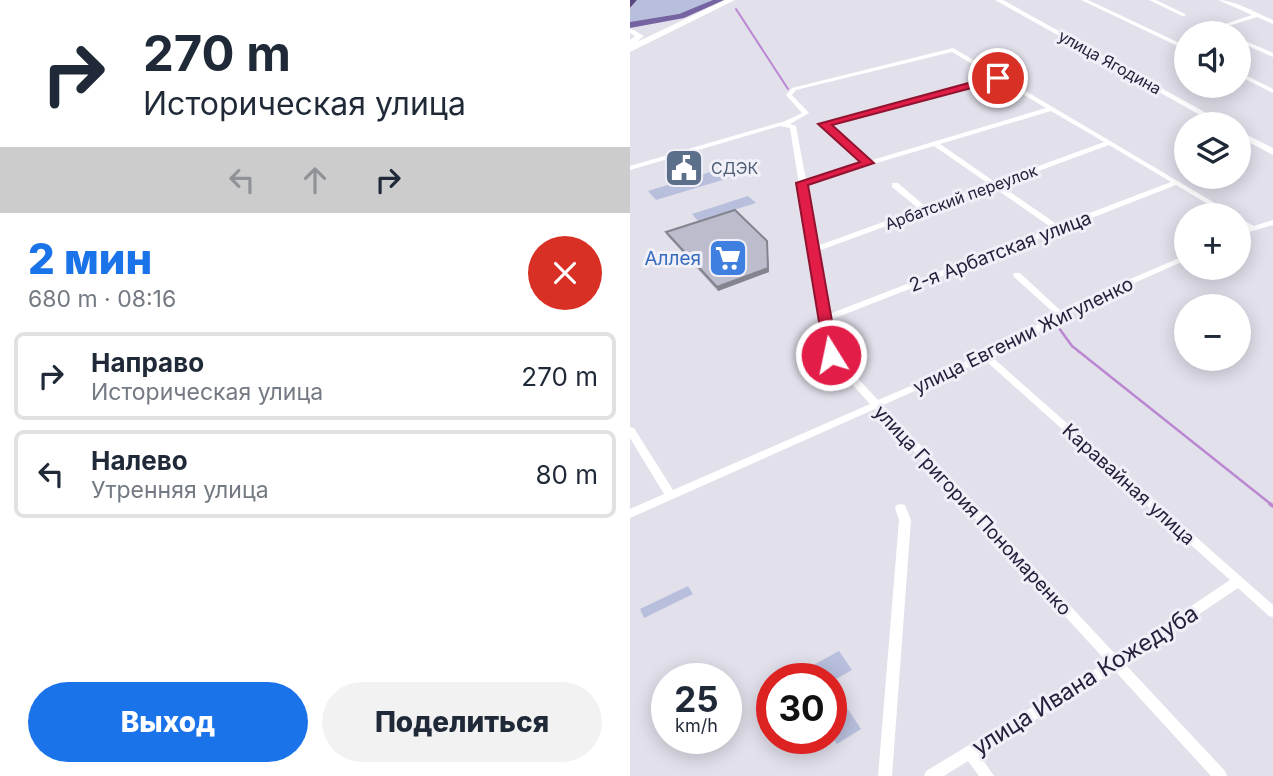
<!DOCTYPE html>
<html lang="ru">
<meta charset="utf-8">
<style>
body{margin:0;font-family:Inter,sans-serif;background:#f2f2f3;color:#1f2937;height:100vh;display:flex;flex-direction:column;font-size:26px;white-space:nowrap}
*{box-sizing:border-box;margin:0}
p{font-size:23px;color:#747a83}
.icon{flex:none;width:38px;height:38px;fill:none;stroke:currentColor;stroke-width:2;stroke-linecap:round;stroke-linejoin:round}
.map{position:relative;flex:1;overflow:hidden}
.sheet{display:flex;flex-direction:column;background:#fff;width:630px}
.sheet>*{flex:none}
.top-card{background:#fff;color:#1f2937;overflow:hidden}
.controls{position:absolute;left:544px;top:21px;display:grid;gap:14px}
.controls a{display:grid;place-items:center;width:77px;height:77px;border-radius:50%;background:#fff;box-shadow:0 4px 18px #0003;font-size:35px}
.speed{position:absolute;left:21px;top:663px;display:flex;gap:14px;font-size:35px;font-weight:700;text-align:center}
.speed>*{display:grid;place-content:center;width:91px;height:91px;border-radius:50%;background:#fff;box-shadow:0 4px 18px #0003;line-height:1}
.speed small{font-size:18px;font-weight:400}
.speed .limit{border:10px solid #d22;background:#fff;color:#111}
.pin{position:absolute;display:grid;place-items:center;width:60px;height:60px;color:#fff;margin:-30px;border:4px solid #fff;border-radius:50%;box-shadow:0 2px 7px #0007}
.me{position:absolute;width:77px;margin:-38px;rotate:350deg;stroke-linejoin:round;filter:drop-shadow(0 0 5px #0008)}
.turn{display:flex;align-items:center;gap:24px;height:147px;padding:0 28px;font-size:32px}
.turn .icon{width:91px;height:91px;stroke-width:2.5}
.turn b{display:block;font-size:49px;line-height:60px}
.lanes{display:flex;align-items:center;height:66px;padding:0 28px;background:#0003;justify-content:center;gap:35px;direction:ltr}
.lanes .off{opacity:.35}
.round{display:grid;place-items:center;flex:none;width:74px;height:74px;border-radius:37px;background:#f2f2f3}
.overview{display:flex;align-items:center;justify-content:space-between;height:119px;padding:0 28px}
h1{font-size:42px;font-weight:800;line-height:52px;color:#1a73e8}
.action{display:flex;gap:14px;margin-top:auto;padding:14px 28px}
.action a{flex:1;height:80px;border-radius:42px;background:#1a73e8;color:#fff;font-size:28px;font-weight:800;line-height:80px;text-align:center}
.action a+a{background:#f2f2f3;color:#1f2937}
ul{padding:0;list-style:none}
li{display:flex;align-items:center;gap:21px;height:88px;margin:0 14px 10px;padding:0 14px;border:4px solid #e0e1e3;border-radius:10px}
li div{flex:1}
li b{display:block;font-size:26px}
li em{font-style:normal}
main{display:flex;flex:1;min-height:0}
.map>svg:first-child{display:block}
.green{fill:#b8bfdd}
.lines{fill:none;stroke-linecap:round;stroke-linejoin:round}
.stream-far2{stroke:#bb86d2;stroke-width:2}
.stream-far1{stroke:#bb86d2;stroke-width:2.5}
.stream{stroke:#bb86d2;stroke-width:3.5}
.minor{fill:#fff;fill-rule:evenodd}
.tertiary{fill:#fff;fill-rule:evenodd}
.secondary{fill:#fff;fill-rule:evenodd}
.primary{fill:#7563a2;fill-rule:evenodd}
.trunk{fill:#5a4885;fill-rule:evenodd}
.wall{fill:#a3a2af}
.shaded-wall{fill:#84848f}
.building{fill:#bdbccc;stroke:#84848f;stroke-width:2}
.route{fill:#e11d48;stroke:#92132f;stroke-width:2}
.labels{text-anchor:middle;stroke-width:6;stroke-linejoin:round;paint-order:stroke}
.far-street-label{font-size:16px;fill:#28203c;stroke:#f1f0f8}
.far-service-label{font-size:16px;fill:#4e5e75;stroke:#f1f0f8;text-anchor:start}
.street-label{font-size:19px;fill:#28203c;stroke:#f1f0f8}
.shop-label{font-size:19px;fill:#366cbe;stroke:#f1f0f8;text-anchor:end}
.near-street-label{font-size:23px;fill:#28203c;stroke:#f1f0f8}
</style>
<main>
<section class="sheet">
<div class="top-card">
<div class="turn"><svg class="icon" aria-label="right" viewBox="0 0 24 24"><path d="M7 20v-9h11M14 6l5 5-5 5"/></svg><div><b>270 m</b>Историческая улица</div></div>
<div class="lanes"><svg class="icon off" aria-label="left" viewBox="0 0 24 24"><path d="M17 20v-9H6M10 6l-5 5 5 5"/></svg><svg class="icon off" aria-label="ahead" viewBox="0 0 24 24"><path d="M12 20V5M6 11l6-6 6 6"/></svg><svg class="icon" aria-label="right" viewBox="0 0 24 24"><path d="M7 20v-9h11M14 6l5 5-5 5"/></svg></div>
</div>
<div class="overview"><div><h1>2 мин</h1><p>680 m · 08:16</p></div><a class="round" style="background:#d93025;color:#fff"><svg class="icon" aria-label="close" viewBox="0 0 24 24"><path d="M6 6l12 12M18 6L6 18"/></svg></a></div>
<ul>
<li><svg class="icon" aria-label="right" viewBox="0 0 24 24"><path d="M7 20v-9h11M14 6l5 5-5 5"/></svg><div><b>Направо</b><p>Историческая улица</p></div><em>270 m</em></li>
<li><svg class="icon" aria-label="left" viewBox="0 0 24 24"><path d="M17 20v-9H6M10 6l-5 5 5 5"/></svg><div><b>Налево</b><p>Утренняя улица</p></div><em>80 m</em></li>
</ul>
<div class="action"><a>Выход</a><a>Поделиться</a></div>
</section>
<div class="map">
<svg width="643" height="776" viewBox="0 0 643 776">
<rect width="100%" height="100%" fill="#e1e0eb"/>
<path class="green" d="M7,0H86L53,14L0,24V9Z
M90,169L99,178L26,200L18,191Z
M118,196L126,203L68,221L62,214Z
M58,586L63,594L14,618L10,609Z
M209,651L222,670L201,682V679H170L167,674Z
M206,691L231,729L207,744L201,736V693Z"/>
<g class="lines">
<path class="stream-far2" d="M106,9L158,89"/>
<path class="stream-far1" d="M434,317L426,324L442,346L642,505"/>
<path class="stream" d="M640,504L643,506"/>
<path class="minor" d="M451,0H458L556,46V50Z
M519,0H526L557,15L552,16Z
M588,0C605,0 628,14 643,20V24L627,17L576,33H568L622,15Z
M609,38L643,53V57L609,42Z
M323,48L605,215H596L546,185L200,320L205,354L248,400C308,374 369,349 425,314L384,277L383,275L384,273H390L431,311L442,304L556,255V260L448,308L403,336L362,357L643,605V617L639,616L608,588L495,664L595,771L597,776H581L485,671L349,754L364,776H349L338,761L314,776H294L296,771L477,662L245,409L0,518V509L34,494L0,438V427L4,428L43,490L240,404L196,355L160,128L150,126L0,170V166L148,123L153,122L172,113L156,95L162,88ZM322,52L364,77L192,123V125L233,162L176,180L166,126L160,124L179,113L162,95L166,90ZM369,80L416,108L239,161L199,125ZM421,111L474,142L365,182L310,144ZM479,145L541,182L428,225L370,185ZM304,146L359,184L296,207L268,183H262V187L289,209L187,246L176,184ZM363,187L422,228L199,314L188,251ZM355,360L600,580L487,656L253,405Z
M609,72L643,89V93L609,76Z
M609,218L624,226L643,220V225L609,235V230L617,228L609,223Z
M271,504L275,505L281,520L262,776H248L269,520L265,508L267,505Z"/>
<path class="tertiary" d="M365,0H373L596,124H586Z
M609,131L643,148V155L609,137Z"/>
<path class="secondary" d="M95,0H105L0,52V40L5,36L0,33V28L14,36L7,42Z"/>
<path class="primary" d="M83,0H94L54,18L0,28V22L49,14Z"/>
<path class="trunk" d="M0,0H7L0,8Z"/>
</g>
<path class="wall" d="M36,232L139,272L88,291L37,235Z"/>
<path class="shaded-wall" d="M137,241L139,272L88,291L87,287Z"/>
<path class="building" d="M105,210L137,241L138,268L87,287L36,232Z"/>
<path class="route" d="M368,75L372,80L202,125L244,163L178,185L208,355L206,358H195L166,183L230,162L188,124Z"/>
<defs>
<g id="civic-square" transform="scale(2.0125)"><rect x="-9" y="-9" width="18" height="18" rx="4" fill="#5c6f8a" stroke="#f1f0f8"/><path d="M-.6-6.5H3V-4.5H.6V-3L4-1V1h2V6H-6V1h2V-1L-.6-3ZM-1.2 2.5V6h2.4V2.5Z" fill="#fff"/></g>
<g id="supermarket-square" transform="scale(2.0125)"><rect x="-9" y="-9" width="18" height="18" rx="4" fill="#3f7fe0" stroke="#f1f0f8"/><path d="M-6-5.5h2.5l.6 2H6L4.5 2H-2.5L-4.4-4H-6ZM-1.5 3.2a1.3 1.3 0 1 0 .1 0ZM3 3.2a1.3 1.3 0 1 0 .1 0Z" fill="#fff"/></g>
</defs>
<g fill-rule="evenodd">
<use href="#civic-square" x="54" y="168"/>
<use href="#supermarket-square" x="98" y="258"/>
</g>
<g class="labels">
<g class="far-street-label">
<text transform="translate(480 62) rotate(29)" y="6">улица Ягодина</text>
<text transform="translate(331 197) rotate(-20)" y="6">Арбатский переулок</text>
</g>
<g class="far-service-label">
<text x="81" y="174">СДЭК</text>
</g>
<g class="street-label">
<text transform="translate(370 251) rotate(-21)" y="7">2-я Арбатская улица</text>
<text transform="translate(393 335) rotate(-26)" y="7">улица Евгении Жигуленко</text>
<text transform="translate(499 484) rotate(42)" y="7">Каравайная улица</text>
<text transform="translate(343 510) rotate(47)" y="7">улица Григория Пономаренко</text>
</g>
<g class="shop-label">
<text x="71" y="265">Аллея</text>
</g>
<g class="near-street-label">
<text transform="translate(455 680) rotate(-32)" y="8">улица Ивана Кожедуба</text>
</g>
</g>
</svg>
<div class="controls">
<a><svg class="icon" aria-label="sound" viewBox="0 0 24 24"><path d="M4 9h4l5-4v14l-5-4H4zM17 9q2 3 0 6"/></svg></a>
<a><svg class="icon" aria-label="layers" viewBox="0 0 24 24"><path d="M12 4l9 5-9 5-9-5zM3 14l9 5 9-5"/></svg></a>
<a>+</a>
<a>−</a>
</div>
<div class="speed"><div>25<small>km/h</small></div><div class="limit">30</div></div>
<div class="pin" style="left:368px;top:78px;background:#d93025"><svg class="icon" aria-label="arrive" viewBox="0 0 24 24"><path d="M6 21V4h12l-3 4 3 4H6"/></svg></div>
<svg class="me" style="left:201px;top:355px" viewBox="-20 -20 40 40"><circle r="17" fill="#e11d48" stroke="#fff" stroke-width="3"/><path d="M0-11L8 9 0 5-8 9z" fill="#fff"/></svg>
</div>
</main>
